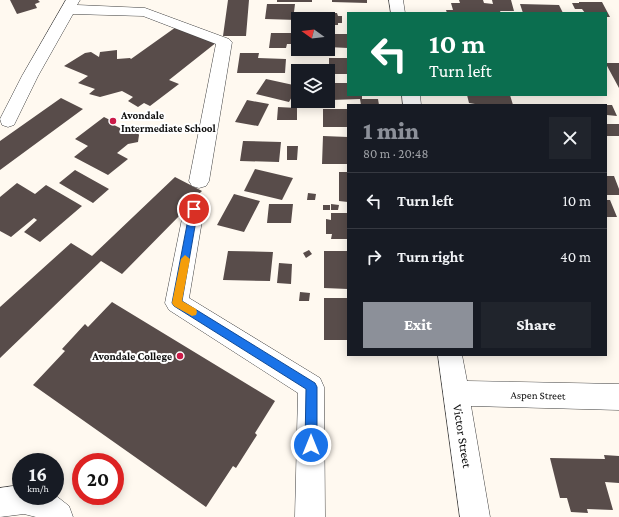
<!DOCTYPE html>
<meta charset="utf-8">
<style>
body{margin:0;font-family:"Crimson Pro",serif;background:#20242c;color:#f1f3f6;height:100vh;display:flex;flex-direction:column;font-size:15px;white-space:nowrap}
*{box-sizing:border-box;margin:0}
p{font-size:13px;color:#9ea1a6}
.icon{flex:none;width:22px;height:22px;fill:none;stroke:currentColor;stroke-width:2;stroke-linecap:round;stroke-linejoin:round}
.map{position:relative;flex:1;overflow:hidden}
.details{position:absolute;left:347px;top:104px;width:260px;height:252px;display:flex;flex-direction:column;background:#171b24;border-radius:0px;box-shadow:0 2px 10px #0003}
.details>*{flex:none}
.hud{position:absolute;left:347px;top:12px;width:260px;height:84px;border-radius:0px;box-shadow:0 2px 10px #0003;background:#0b6e4f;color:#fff;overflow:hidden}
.needle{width:26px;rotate:285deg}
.buttons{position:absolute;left:291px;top:12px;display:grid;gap:8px}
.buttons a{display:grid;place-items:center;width:44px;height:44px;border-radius:0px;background:#171b24;box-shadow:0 2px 10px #0003;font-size:20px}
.speed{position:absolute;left:12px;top:453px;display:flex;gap:8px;font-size:20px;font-weight:700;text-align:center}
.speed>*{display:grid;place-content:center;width:52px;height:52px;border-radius:50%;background:#171b24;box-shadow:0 2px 10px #0003;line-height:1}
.speed small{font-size:10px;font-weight:400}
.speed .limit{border:6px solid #d22;background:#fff;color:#111}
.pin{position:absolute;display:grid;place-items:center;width:34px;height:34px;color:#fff;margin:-17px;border:2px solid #fff;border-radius:50%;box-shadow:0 1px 4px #0007}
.me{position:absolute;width:44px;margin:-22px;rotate:0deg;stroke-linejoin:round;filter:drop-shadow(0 0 3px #0008)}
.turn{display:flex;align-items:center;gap:14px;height:84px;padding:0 16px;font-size:18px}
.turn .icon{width:52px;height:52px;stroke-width:2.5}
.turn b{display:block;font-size:28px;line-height:34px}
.round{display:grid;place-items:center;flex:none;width:42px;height:42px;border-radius:0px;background:#20242c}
.head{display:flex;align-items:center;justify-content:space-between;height:68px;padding:0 16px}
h1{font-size:24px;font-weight:800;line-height:30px;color:#8c9099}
.action{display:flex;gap:8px;margin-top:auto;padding:8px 16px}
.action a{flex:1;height:46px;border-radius:0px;background:#8c9099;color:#fff;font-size:16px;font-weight:800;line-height:46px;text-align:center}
.action a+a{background:#20242c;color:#f1f3f6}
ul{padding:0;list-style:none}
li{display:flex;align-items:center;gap:12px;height:56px;padding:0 16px;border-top:1px solid #363941}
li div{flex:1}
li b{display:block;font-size:15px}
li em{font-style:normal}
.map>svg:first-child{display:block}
.building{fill:#584c4a}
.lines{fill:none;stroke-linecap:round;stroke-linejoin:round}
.minor-casing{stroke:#414141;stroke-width:1}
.minor{fill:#fff;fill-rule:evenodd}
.route{fill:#1a73e8;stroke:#114b97}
.slow{fill:#f59e0b}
.poi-dot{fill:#cb1a47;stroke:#fff;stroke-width:1.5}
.labels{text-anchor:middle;stroke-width:4;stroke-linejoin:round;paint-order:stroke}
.poi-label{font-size:11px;font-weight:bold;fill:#0e0e0e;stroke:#fff;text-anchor:start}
.street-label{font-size:11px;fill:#0e0e0e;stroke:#fff}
.near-street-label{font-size:13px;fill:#0e0e0e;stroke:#fff}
</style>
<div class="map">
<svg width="619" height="517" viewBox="0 0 619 517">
<rect width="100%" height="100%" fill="#fff9f0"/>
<path class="building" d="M10,0H38L40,2L35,4L37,8L17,14Z
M228,0H249L246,36H223Z
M277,0H312V2H277Z
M332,0H367V3L332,2Z
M459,0H483L484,3L493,4L492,0H511L514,11H500L501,13H447L446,10H453L451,3H460Z
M579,2H602L610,17H606V13H585L582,9H575L572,3H579Z
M267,4H295L294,12H297V20L265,19Z
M520,4L559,5L563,13H523Z
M313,13H337L338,16H342V23H338V25H328V19H312Z
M176,27L217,42L169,80L179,84L150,106L144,103L138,107L128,101L133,97L122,91L100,97L89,94L95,89L78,83L88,76L64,66L85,53L91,52L99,57L100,52L117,50V59L130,58L131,59Z
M271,33H298V44H287L286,48H269Z
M328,34H348V48L328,47Z
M240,53H259L258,58L286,59L285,73H237Z
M329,58H348V74H329Z
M606,63H619V88L606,64Z
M313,64H325V71H313Z
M266,79L298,86L289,102L256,94Z
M330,83H348V95H362V99H378L379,105H361L360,99L331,100L330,97H328V87H330Z
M467,95H510L513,105H475V104L469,103Z
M61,98L83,109L0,170V141Z
M247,100L269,104L258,126L235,122Z
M606,105H612L617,116L607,115Z
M278,107L297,108V120H277Z
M323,109H348V127H323Z
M104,117L116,123L114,125L126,131L136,129L139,135L138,142L128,144L117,153L128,159L108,175L74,157L88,146L75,139Z
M606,124H619V136H606Z
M323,136L348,137V164H322Z
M243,141L281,142L279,162L240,161Z
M287,146H298L297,160H287Z
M255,169L293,178L282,200L244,191Z
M75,170L109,189L93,203L59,183Z
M339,172H348V202L339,201Z
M606,176H614L619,189V195H606Z
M175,177L202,191L183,209L185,210L122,274L101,261L0,358V307L71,243L92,256Z
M17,183L35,194L46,185L82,206L40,242L24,232L37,220L34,218L11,237L0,231V197Z
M308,193L316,194L315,200H307Z
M234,194L260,201L244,232L217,225Z
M606,200H610L617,217H606Z
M269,204H293L291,223H267Z
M331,204L339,205L338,210H331Z
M323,205H330V210H323Z
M331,213H348V239H331L332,234H326V219L331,220Z
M309,250L312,254L306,258L303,253Z
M228,251L273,252L270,281L223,280Z
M324,251H348V289L324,288Z
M279,263L292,264L291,284L277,283Z
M300,292L310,293L309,301H299Z
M324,298H348V340H324Z
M112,302L275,401L255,433L257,435L236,468L233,466L206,507L33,385L65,351L62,349L85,324L88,327Z
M604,455L619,456V483L605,482L613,510L587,509L588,513L571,512L567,498H560L550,458L605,459Z"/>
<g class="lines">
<g class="minor-casing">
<path id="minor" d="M66,0H80L77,5L145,8L229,39L232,42L209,181L206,186L199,188L192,186L189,181L216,44L143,16L73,14L38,76L14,125L8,127L2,125L0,119L22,76Z
M389,0H403L405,13H391Z
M402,95H420L421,105H403Z
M194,201L201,203L204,209L189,298L320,378L324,387L325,517H295L298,393L169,310L165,303L184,209L187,203Z
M438,355H462L467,381L619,384V410L471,406L490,517H460Z
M21,485V496H55V495L69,506L73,517H36L24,514L0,517V488Z"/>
</g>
<use href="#minor" class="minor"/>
</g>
<path class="route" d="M194,206L198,209L182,301L315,383L317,387V445L315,449L311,450L307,449L305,445L306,389L174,306L172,303L190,209Z"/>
<path class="slow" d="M185,255L190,259L182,301L196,309L197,312L196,315L192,316L174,306L172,303L181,259Z"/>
<g class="poi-dot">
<circle cx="113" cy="121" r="4"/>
<circle cx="180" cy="356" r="4"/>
</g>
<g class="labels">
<g class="poi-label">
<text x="121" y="119">Avondale<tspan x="121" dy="13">Intermediate School</tspan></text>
<text x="172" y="360" text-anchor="end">Avondale College</text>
</g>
<g class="street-label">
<text transform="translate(538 395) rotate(1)" y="4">Aspen Street</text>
</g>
<g class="near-street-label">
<text transform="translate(463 436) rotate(81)" y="5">Victor Street</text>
</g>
</g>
</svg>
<div class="buttons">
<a><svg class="needle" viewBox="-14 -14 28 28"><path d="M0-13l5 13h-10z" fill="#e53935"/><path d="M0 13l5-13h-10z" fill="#9ea1a6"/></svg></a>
<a><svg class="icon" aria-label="layers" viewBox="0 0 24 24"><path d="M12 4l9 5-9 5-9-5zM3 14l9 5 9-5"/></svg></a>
</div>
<div class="speed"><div>16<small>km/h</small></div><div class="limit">20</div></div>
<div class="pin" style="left:194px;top:209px;background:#d93025"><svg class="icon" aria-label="arrive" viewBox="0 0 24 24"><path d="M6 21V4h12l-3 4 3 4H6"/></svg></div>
<svg class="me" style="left:311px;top:445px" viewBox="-20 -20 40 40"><circle r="17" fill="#1a73e8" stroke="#fff" stroke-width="3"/><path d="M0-11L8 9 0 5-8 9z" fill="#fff"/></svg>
<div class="hud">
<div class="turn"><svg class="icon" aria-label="left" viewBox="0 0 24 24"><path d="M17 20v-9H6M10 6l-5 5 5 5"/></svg><div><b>10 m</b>Turn left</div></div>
</div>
<section class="details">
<div class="head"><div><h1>1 min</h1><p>80 m · 20:48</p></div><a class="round"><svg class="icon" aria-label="close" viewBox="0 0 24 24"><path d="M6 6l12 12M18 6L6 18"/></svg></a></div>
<ul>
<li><svg class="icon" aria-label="left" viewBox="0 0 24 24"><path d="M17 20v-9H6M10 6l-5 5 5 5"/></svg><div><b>Turn left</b></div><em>10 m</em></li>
<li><svg class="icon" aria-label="right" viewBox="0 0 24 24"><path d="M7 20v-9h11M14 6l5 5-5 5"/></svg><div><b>Turn right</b></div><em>40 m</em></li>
</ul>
<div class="action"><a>Exit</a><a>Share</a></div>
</section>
</div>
